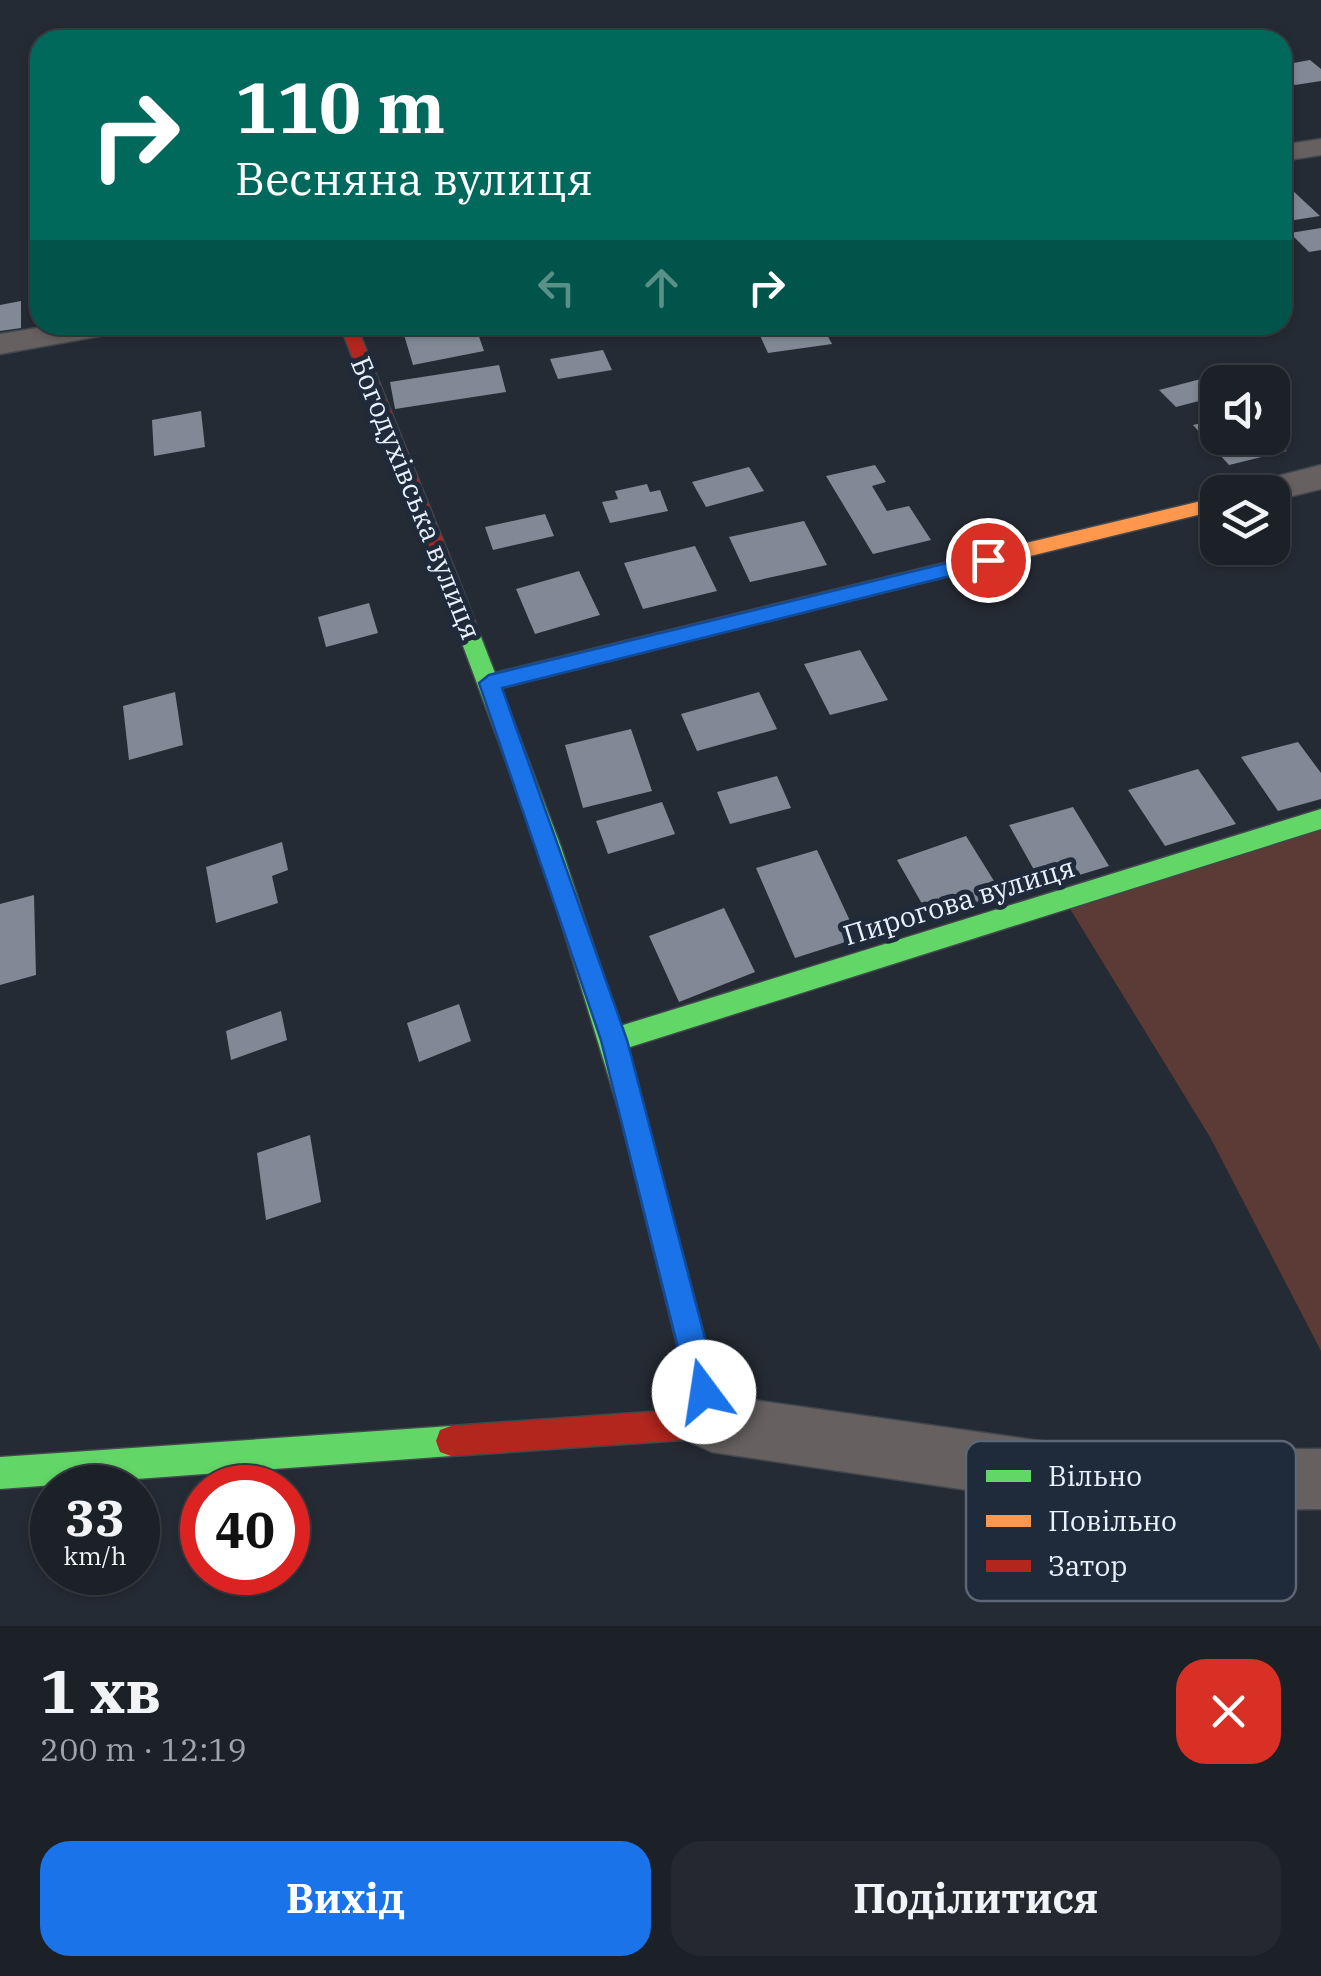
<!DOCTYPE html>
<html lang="uk">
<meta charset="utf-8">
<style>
body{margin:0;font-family:"IBM Plex Serif",serif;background:#25282f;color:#f1f3f6;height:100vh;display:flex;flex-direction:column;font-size:38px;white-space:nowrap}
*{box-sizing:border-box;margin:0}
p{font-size:32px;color:#a0a3a7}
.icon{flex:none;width:55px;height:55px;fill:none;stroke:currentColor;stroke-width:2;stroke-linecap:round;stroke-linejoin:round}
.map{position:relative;height:1626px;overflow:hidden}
.side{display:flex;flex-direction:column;background:#1c2027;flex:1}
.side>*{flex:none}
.top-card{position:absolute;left:30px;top:30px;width:1262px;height:305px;border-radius:30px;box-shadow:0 2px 8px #0004,0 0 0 2px #3a3e44;background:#00695c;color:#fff;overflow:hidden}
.tools{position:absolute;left:1200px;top:365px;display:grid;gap:20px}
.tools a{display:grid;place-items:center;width:90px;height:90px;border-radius:20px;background:#1c2027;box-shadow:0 2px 8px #0004,0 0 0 2px #3a3e44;font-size:50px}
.speed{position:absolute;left:30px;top:1465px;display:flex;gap:20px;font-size:50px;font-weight:700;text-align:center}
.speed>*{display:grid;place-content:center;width:130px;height:130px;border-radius:50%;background:#1c2027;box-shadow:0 2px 8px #0004,0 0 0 2px #3a3e44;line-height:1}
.speed small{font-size:25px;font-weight:400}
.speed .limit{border:15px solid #d22;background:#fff;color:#111}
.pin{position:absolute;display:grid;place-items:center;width:85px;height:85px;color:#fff;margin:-42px;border:5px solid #fff;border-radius:50%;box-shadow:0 2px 10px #0007}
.me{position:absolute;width:110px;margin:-55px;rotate:346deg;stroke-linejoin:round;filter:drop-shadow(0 0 8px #0008)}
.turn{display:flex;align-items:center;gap:35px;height:210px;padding:0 40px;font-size:45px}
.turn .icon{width:130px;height:130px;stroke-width:2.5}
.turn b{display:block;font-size:70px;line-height:85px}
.lanes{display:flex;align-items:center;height:95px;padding:0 40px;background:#0003;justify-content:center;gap:50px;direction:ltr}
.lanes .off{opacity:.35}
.round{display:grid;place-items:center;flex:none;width:105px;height:105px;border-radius:30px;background:#25282f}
.headline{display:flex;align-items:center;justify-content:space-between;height:170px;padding:0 40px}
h1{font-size:60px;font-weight:700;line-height:75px}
.cta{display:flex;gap:20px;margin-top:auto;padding:20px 40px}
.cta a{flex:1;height:115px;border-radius:30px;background:#1a73e8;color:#fff;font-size:40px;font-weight:700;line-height:115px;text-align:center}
.cta a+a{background:#25282f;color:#f1f3f6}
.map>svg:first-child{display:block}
.green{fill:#5c3b37}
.building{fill:#808995}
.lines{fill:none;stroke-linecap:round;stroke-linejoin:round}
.street-casing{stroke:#42484e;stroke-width:3}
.fast-casing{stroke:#42484e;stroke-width:3}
.slow-casing{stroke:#42484e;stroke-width:3}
.jam-casing{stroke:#42484e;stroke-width:3}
.street{fill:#666060;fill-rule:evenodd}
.fast{fill:#63d668;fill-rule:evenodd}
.slow{fill:#ff974d;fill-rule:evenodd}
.jam{fill:#b3261e;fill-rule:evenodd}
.route{fill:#1a73e8;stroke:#114b97;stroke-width:2.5}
.labels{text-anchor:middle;stroke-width:10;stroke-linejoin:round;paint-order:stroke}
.street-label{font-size:28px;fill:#e9f1fc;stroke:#1f2a3a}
.key{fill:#1f2a3a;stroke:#5c6674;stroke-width:2.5}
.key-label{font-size:28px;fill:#e9f1fc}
</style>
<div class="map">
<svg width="1321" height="1626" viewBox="0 0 1321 1626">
<rect width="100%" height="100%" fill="#252b34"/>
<path class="green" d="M1321,819V1351L1210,1137L1064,899Z"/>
<path class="building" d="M1310,60L1321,69V81L1295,85L1282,75V65Z
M1291,189L1320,216L1282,222V191Z
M1321,228V250L1309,252L1290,233Z
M21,301V328L0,331V305Z
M401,325H475L484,351L413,365Z
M786,325H822L832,344L768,353L757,329Z
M603,350L612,370L558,379L550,359Z
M499,365L506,392L395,409L390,382Z
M1216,375L1224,382H1218V396L1176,407L1159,390Z
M201,411L205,447L154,456L152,420Z
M1218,419V438H1274L1287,451L1229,465L1193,425Z
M875,465L886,482L872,486L887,511L909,506L931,540L873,554L826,476Z
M749,467L764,491L706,507L692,482Z
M647,484L650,492L660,490L668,511L610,523L602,502L618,499L615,491Z
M545,514L554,536L493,550L485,527Z
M804,521L827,565L750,582L729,537Z
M695,546L717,591L643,609L624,563Z
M579,571L600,615L535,634L516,589Z
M369,603L378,633L326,647L318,617Z
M860,650L888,700L830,715L804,664Z
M175,692L183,745L129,760L123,706Z
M759,692L777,729L697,751L681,714Z
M631,729L652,791L583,808L565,745Z
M1298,742L1321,773V799L1278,811L1241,757Z
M1198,769L1236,824L1165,846L1128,790Z
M777,776L791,808L730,824L717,792Z
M662,802L675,834L608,854L596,821Z
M1073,807L1109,866L1043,886L1009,825Z
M966,836L1004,897L933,923L897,860Z
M282,842L288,870L272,876L278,903L216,923L206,867Z
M817,850L858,938L795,958L756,868Z
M34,895L36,975L0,985V904Z
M724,908L755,972L679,1002L649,936Z
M459,1004L471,1041L419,1062L407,1023Z
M281,1011L287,1040L231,1060L226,1031Z
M310,1135L321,1202L266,1220L257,1153Z"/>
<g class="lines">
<g class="street-casing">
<path id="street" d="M1321,139V155L1282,161V145Z
M56,325H126L122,332L111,334L0,354V334Z
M1321,465V489L1272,501V492H1242L1247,484Z
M712,1394L1103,1450L1321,1449V1509L1103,1510L712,1452L692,1443L683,1423L692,1403Z"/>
</g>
<g class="fast-casing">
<path id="fast" d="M1022,544L1032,551L1029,556L501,688L561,847L620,1026L1321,809V829L627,1048L650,1131L646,1140L637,1144L628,1140L538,847L434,568L437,563H451L454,568L495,673Z
M451,1426L462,1430L466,1441L462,1452L451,1456L0,1489V1457Z"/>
</g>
<g class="slow-casing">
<path id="slow" d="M1218,497V510L1022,558L1012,551L1022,544Z"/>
</g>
<g class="jam-casing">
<path id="jam" d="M340,325H356L454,568L451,573H437L434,568Z
M637,1118L646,1122L650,1131L727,1423L723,1434L712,1438L451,1456L440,1452L436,1441L440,1430L451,1426L693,1409L624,1131L628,1122Z"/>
</g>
<use href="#street" class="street"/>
<use href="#fast" class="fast"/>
<use href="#slow" class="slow"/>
<use href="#jam" class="jam"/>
</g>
<path class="route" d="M988,553L994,555V565L502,688L627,1040L719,1392L715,1403L704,1407L693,1403L689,1392L601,1040L479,683L489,675Z"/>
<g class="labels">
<g class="street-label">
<text transform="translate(416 498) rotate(68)" y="10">Богодухівська вулиця</text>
<text transform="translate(959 901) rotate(-17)" y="10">Пирогова вулиця</text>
</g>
</g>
<rect x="966" y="1441" width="330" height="160" rx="15" class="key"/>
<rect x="986" y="1470" width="45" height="12" fill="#63d668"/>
<rect x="986" y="1515" width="45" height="12" fill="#ff974d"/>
<rect x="986" y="1560" width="45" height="12" fill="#b3261e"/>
<g class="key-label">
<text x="1048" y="1486">Вільно</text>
<text x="1048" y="1531">Повільно</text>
<text x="1048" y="1576">Затор</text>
</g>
</svg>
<div class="tools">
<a><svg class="icon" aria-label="sound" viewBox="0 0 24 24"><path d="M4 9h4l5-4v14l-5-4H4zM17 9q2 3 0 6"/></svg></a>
<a><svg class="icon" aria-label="layers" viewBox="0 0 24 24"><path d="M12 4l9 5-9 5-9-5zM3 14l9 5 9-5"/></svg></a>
</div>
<div class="speed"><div>33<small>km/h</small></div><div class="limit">40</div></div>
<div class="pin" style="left:988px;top:560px;background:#d93025"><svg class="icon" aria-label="arrive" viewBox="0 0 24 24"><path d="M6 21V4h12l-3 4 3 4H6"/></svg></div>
<svg class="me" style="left:704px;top:1392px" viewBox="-20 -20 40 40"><circle r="19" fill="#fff"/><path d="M0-13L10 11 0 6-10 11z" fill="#1a73e8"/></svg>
<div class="top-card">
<div class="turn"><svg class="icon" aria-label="right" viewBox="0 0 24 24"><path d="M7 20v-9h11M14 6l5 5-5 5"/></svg><div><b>110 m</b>Весняна вулиця</div></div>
<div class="lanes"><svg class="icon off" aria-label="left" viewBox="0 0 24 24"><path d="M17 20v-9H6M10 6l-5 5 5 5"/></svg><svg class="icon off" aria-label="ahead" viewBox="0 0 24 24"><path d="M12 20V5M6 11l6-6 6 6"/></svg><svg class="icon" aria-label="right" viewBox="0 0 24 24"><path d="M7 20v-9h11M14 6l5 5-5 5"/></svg></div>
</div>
</div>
<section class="side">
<div class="headline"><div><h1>1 хв</h1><p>200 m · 12:19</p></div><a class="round" style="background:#d93025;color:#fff"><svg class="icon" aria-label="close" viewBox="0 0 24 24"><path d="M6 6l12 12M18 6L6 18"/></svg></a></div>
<div class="cta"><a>Вихід</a><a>Поділитися</a></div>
</section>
